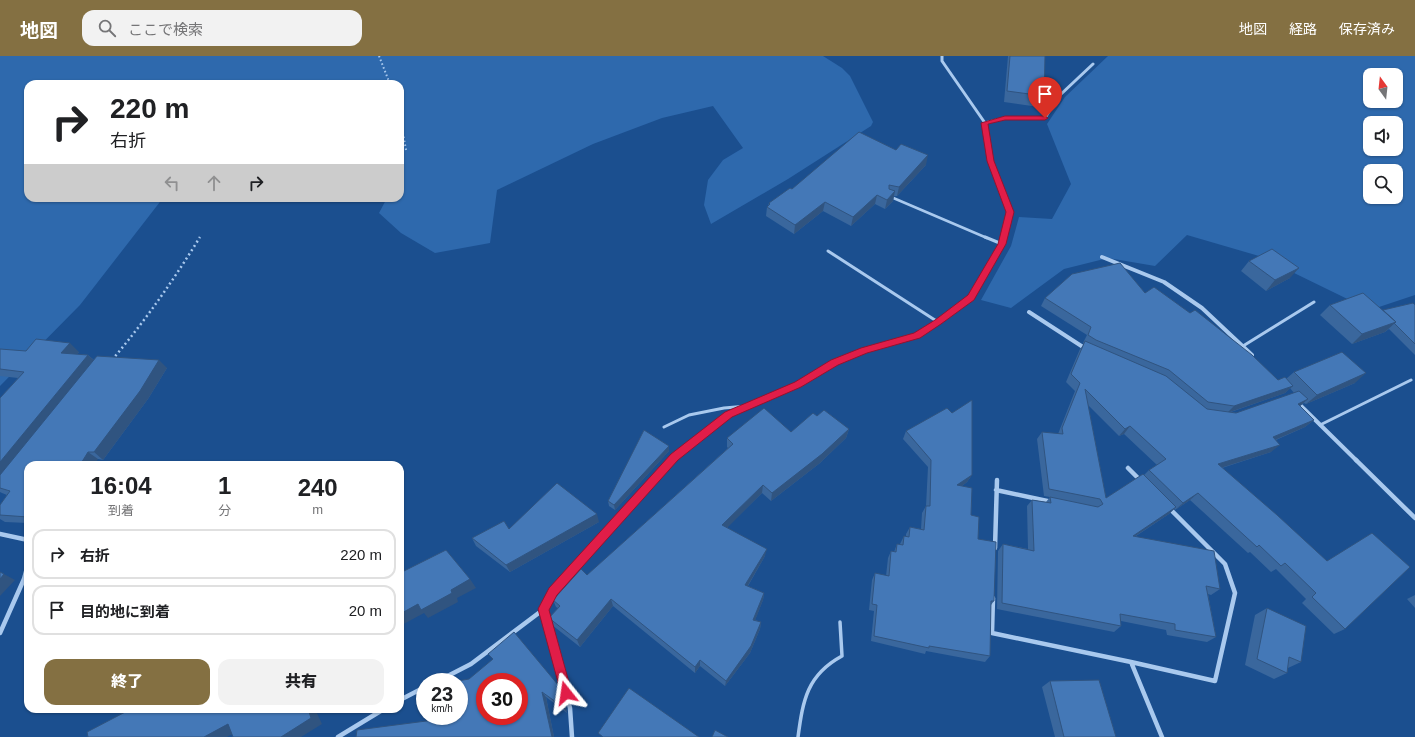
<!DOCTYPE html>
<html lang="ja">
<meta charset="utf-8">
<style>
body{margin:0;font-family:Helvetica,"Noto Sans JP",sans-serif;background:#f2f2f2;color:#202124;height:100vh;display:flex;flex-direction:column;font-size:15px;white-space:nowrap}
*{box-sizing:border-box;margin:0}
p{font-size:13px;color:#757577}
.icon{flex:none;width:22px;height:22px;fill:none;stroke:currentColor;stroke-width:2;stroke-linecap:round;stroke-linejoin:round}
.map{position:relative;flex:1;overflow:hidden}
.drawer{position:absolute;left:24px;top:405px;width:380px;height:252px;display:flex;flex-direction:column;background:#fff;border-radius:12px;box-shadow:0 1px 3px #0004}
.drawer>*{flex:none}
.banner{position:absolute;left:24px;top:24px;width:380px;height:122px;border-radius:12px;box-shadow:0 1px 3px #0004;background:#fff;color:#202124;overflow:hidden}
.needle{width:26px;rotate:345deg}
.tools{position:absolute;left:1363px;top:12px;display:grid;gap:8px}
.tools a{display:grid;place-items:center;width:40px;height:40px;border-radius:8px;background:#fff;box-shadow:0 1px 3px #0004;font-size:20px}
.speed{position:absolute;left:416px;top:617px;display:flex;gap:8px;font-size:20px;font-weight:700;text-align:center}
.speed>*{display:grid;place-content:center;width:52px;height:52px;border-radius:50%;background:#fff;box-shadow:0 1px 3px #0004;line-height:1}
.speed small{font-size:10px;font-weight:400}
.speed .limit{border:6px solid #d22;background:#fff;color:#111}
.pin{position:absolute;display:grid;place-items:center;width:34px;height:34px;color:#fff;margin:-41px -17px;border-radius:50% 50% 50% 0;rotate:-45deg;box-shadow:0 0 4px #0007}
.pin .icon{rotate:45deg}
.me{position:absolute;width:44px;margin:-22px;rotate:345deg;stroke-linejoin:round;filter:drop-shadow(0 0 3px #0008)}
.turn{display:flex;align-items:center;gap:14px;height:84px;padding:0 20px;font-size:18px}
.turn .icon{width:52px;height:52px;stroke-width:2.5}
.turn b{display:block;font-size:28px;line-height:34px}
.lanes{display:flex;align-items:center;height:38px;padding:0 20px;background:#0003;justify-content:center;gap:20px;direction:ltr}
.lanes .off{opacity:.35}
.eta{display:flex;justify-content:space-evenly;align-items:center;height:68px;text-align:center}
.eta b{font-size:24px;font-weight:800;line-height:28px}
.action{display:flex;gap:8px;margin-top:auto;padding:8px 20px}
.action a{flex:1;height:46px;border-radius:12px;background:#847042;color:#fff;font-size:16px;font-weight:800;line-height:46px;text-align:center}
.action a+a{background:#f2f2f2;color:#202124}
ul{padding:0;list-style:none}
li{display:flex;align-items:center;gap:12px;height:50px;margin:0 8px 6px;padding:0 12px;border:2px solid #e0e0e0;border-radius:12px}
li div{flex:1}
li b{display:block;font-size:15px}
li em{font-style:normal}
header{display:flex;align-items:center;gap:24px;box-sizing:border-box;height:56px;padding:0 20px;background:#847042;color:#fff}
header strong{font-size:19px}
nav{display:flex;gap:22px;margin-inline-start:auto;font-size:14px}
.search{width:280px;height:36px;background:#f2f2f2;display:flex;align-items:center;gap:10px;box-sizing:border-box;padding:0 14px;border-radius:12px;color:#757577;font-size:15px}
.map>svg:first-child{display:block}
.green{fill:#2e69ad;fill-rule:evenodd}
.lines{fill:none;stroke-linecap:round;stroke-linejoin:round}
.path-far1{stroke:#a9c9ee;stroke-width:2;stroke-dasharray:1.5 2.5;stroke-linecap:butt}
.path{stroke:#a9c9ee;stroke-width:2.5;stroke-dasharray:2 3;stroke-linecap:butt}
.lane-far2{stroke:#a9c9ee;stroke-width:2.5}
.lane-far1{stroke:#a9c9ee;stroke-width:3}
.lane{stroke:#a9c9ee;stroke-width:3.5}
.street-far2{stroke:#a9c9ee;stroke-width:3}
.street-far1{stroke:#a9c9ee;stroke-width:4}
.street{stroke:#a9c9ee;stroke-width:4.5}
.wall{fill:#3a679d;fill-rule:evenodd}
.shaded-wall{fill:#305480}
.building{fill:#4478b7;stroke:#305480;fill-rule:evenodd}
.route{fill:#e11d48;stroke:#92132f}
</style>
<header>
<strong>地図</strong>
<div class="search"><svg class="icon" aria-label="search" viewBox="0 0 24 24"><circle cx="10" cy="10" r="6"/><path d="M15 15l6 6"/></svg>ここで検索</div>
<nav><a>地図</a><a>経路</a><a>保存済み</a></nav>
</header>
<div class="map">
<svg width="1415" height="681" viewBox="0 0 1415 681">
<rect width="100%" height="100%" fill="#1b4f8f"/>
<path class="green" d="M0,0H823L842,12L850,20L873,66L871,70L788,123L711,168L704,149L708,124L723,104L743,92L713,50L662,62L593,88L497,134L490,187L435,197L401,177L379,157L387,142H400V28H28V142H163L80,249L0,330Z
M1108,0H1415V239L1370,254L1259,200L1187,179L1155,210L1108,202L1064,213L1011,252L981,244L1011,190L1019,161L1052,163L1071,128L1047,68L1065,41ZM1370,19H1396V45H1370ZM1370,67H1396V93H1370ZM1370,115H1396V141H1370Z"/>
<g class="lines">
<path class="path-far1" d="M379,0L390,28
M400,61L406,94"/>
<path class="path" d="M112,304C145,265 173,225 200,181"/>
<path class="lane-far2" d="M891,141L987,182"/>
<path class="lane-far1" d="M985,181L1002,188
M828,195L938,266
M1243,290L1314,246
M1320,369L1411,324
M664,371L689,359L724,352L747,350"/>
<path class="lane" d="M798,681C803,644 807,619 842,600L840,566"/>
<path class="street-far2" d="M942,0V5L985,67L991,105L1010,156L1004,182
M985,67L1005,62H1045L1059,40L1093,8"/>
<path class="street-far1" d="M1102,201L1164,226L1202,252L1252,299
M1029,256L1086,293
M1298,347L1357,405
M670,405L729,358L798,329L835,307L864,295L917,279L938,266L971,242L1002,188L1004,181"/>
<path class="street" d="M1356,404L1415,462
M1128,412L1141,425
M996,434L1052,446
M0,478L28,484
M995,492L997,424
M993,542L992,577L1131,606L1162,681
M0,577L24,523L28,508
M1131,606L1215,625L1235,537L1225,508L1169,452
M436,626L471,608L544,553
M400,644L425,631
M338,681L384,653
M572,681L570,652L544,553L553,536L580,503L671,404"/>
</g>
<path class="wall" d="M1008,0H1045L1044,40L1039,51L1004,46Z
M926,109L897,140H894L893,145L885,153L875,148L851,170L823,155L794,178L766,160L767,151L768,150L769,147L792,133Z
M1249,205L1290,222L1266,235L1241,215Z
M1145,237L1278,324L1286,323L1294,316L1355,327L1306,348L1304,347L1300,350L1314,364L1305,371L1276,384L1271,396L1222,412L1345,573L1334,578L1302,547L1306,543L1276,513L1271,516L1250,496L1248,497L1190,444L1175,454L1174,453L1169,458L1136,480L1220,533L1211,539L1208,538L1216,581L1207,586L1167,579L1166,574L1121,565V570L1114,576L997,553L998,495L1003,488L1028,493L1027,450L1032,444L1046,446L1050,441L1044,440L1037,383L1042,376L1058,378L1075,335L1066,326L1080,293L1084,288L1083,287L1087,279L1041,250L1045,242ZM1290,332L1294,337L1236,357L1231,356L1285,337ZM1088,349L1119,380L1124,378L1157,409L1149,414L1144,419L1106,442Z
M1330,249L1383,254L1415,249V299L1389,273L1385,276L1352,288L1320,259Z
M0,293L26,295L79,296L77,298L88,299L94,304L167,312L148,343L103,404L98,403L28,409V467L5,466L0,463V449L7,439L2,437L0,436V342L18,322L0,320Z
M817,360L849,373L846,382L820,407L771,445L762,437L727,471L765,500L748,530L764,537L763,544L755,564L761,566L760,573L750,597L725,630L700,610L695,617L613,550L580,591L552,569L549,562L558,552L556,551L553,544L587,519L728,392L727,391V382L791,376Z
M906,375L972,419L967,426L962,430L978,483L994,545L991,549L990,600L985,606L926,595L925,598L871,585L874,555L869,554L872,524L875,517L886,520L888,502L891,495L894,496L897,488H900L904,480L906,481V478L910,471L921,473L922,457L926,450L928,411L903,383Z
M669,390V395L615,454L609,450L608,445Z
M599,466L510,516L476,490L472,482L509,473Z
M1415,539V552L1407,543Z
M1267,552L1301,606L1288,612L1287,617L1274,623L1245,609L1255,559Z
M1050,625L1116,681H1055L1042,631Z
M459,626L562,635L567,657L546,641L554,681H356L434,664Z"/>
<path class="shaded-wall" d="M928,99L926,109L897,140L899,131Z
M895,135L893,145L885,153L887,144Z
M877,139L875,148L851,170L853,161Z
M825,146L823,155L794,178L795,169Z
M1299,212L1290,222L1266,235L1275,224Z
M1396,266L1385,276L1352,288L1362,278Z
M70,287L79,296L71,306L61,297Z
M88,299L98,308L0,428V406Z
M159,304L167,312L148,343L103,404L94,396Z
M1366,317L1355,327L1306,348L1317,339Z
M1293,330L1285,337L1227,357L1234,350Z
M1308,343L1299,351L1298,348Z
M1314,364L1305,371L1265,388L1273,381Z
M1130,370L1124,378L1119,380L1125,373Z
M849,373L846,382L820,407L771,445L772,437Z
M1280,389L1271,396L1211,415L1218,408Z
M669,390V395L615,454L614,449Z
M88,396L98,403L94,409H80Z
M972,419L967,426L953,437L957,429Z
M763,429L762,437L722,477V469Z
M1198,437L1190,444L1175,454L1183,447Z
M1176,451L1169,458L1126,486L1133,480Z
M597,458L599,466L510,516L506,509Z
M767,493L765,500L744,536L745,529Z
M4,518L15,524L0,540V523Z
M470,523L476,532L457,542L458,546L428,562L424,557L400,570V558L418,548L451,534Z
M764,537L763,544L753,570V564Z
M611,543L613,550L580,591L577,584Z
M761,566L760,573L750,597L725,630L726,625Z
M700,604V610L695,617V611Z
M559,630L562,635L567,657L563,651Z
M542,636L546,641L554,681H552Z
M308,653H315L322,668L301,681H281Z
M228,668L241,673L227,681H204Z"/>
<path class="building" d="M1010,0H1045L1044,40L1007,35Z
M859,76L896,94L901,88L928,99L899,131L889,129V133L895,135L887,144L877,139L853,161L825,146L795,169L767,151L770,148L769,147L790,132L792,133Z
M1272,193L1299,212L1275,224L1249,205Z
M1120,207L1145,237L1154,231L1190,257L1195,254L1252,299L1278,324L1285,321L1293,330L1234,350L1208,346L1169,314L1096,284L1088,279L1091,271L1045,242L1072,218Z
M1363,237L1396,266L1362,278L1330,249Z
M1413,247L1415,249V288L1394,267L1396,266L1383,254Z
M36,283L70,287L61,297L88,299L0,406V342L24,316L0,313V293L26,295Z
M1085,285L1166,320L1207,353L1236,357L1299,335L1308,343L1298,348L1314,364L1273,381L1280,389L1218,408L1277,459L1327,505L1372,477L1410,511L1345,573L1312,541L1316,537L1285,507L1281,510L1259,489L1257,491L1198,437L1183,447L1149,414L1166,403L1130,370L1125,373L1085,333L1106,442L1143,418L1176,451L1133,480L1214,495L1220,533L1206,530L1216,581L1175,574V568L1120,558L1121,570L1002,547L1003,488L1034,495L1032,444L1051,447L1050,441L1098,451L1103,448L1100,443L1049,433L1042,376L1063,378L1062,372L1080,327L1071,318Z
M1342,296L1366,317L1317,339L1294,316Z
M97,300L159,304L140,335L94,396H88L80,409H28V461L0,459V449L10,435L0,432V419Z
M972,344V419L957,429L972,432L971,459L979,461L978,483L996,486L994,545H991L990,600L929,590V592L874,580L877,549L872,548L875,517L889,520L891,495L896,496L897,488L903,489L904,480L909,481L910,471L924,474L926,450H930L931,404L906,375L947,352L952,357Z
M764,352L791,376L813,357L817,360L824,354L849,373L822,398L772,437L763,429L722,469L767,493L745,529L764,537L753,564L761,566L751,590L726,625L700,604L695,611L611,543L577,584L549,562L560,550L553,544L581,513L587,519L733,388L727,382Z
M644,374L669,390L614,449L608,445Z
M557,427L597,458L506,509L472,482L504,465L509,473Z
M446,494L470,523L451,534L452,537L421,554L418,548L400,558V516V517Z
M0,516L4,518L0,523Z
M1267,552L1306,570L1301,606L1289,601L1287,617L1257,603Z
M514,576L559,630L563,651L542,636L552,681H356L357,674L434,664V660H459V626H452L469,623L493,603L488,598ZM485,626H519V660H485Z
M1099,624L1116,681H1064L1050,625Z
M629,632L699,681H603L598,677Z
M131,653H308L311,662L281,681H233L228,668L204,681H88L87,676Z
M715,674L728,681H712Z"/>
<path class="route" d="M1005,60H1045L1048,62L1045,64H1005L988,68L994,105L1014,156L1006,188L974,244L941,268L920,282L867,297L838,309L801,331L732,361L678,404L557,539L549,554L572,637L570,641L566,643L562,641L538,553L549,532L671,398L725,356L795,326L831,304L861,292L914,277L935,264L968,239L998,188L1006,156L987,105L981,67Z"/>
</svg>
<div class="tools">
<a><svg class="needle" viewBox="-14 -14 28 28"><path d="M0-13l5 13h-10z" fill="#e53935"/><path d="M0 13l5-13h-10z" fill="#757577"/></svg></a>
<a><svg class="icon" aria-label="sound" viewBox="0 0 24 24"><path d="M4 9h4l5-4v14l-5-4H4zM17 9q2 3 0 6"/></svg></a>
<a><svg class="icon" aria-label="search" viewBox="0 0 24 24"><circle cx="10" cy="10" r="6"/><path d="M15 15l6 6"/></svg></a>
</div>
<div class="speed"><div>23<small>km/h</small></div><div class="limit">30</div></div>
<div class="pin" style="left:1045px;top:62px;background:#d93025"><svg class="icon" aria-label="arrive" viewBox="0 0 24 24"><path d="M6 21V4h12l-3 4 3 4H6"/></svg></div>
<svg class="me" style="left:566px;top:637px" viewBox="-20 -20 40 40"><path d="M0-17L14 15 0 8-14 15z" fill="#e11d48" stroke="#fff" stroke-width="4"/></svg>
<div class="banner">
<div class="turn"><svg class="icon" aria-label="right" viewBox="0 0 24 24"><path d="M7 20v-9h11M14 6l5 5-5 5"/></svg><div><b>220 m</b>右折</div></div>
<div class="lanes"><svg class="icon off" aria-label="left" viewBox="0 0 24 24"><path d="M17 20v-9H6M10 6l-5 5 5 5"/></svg><svg class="icon off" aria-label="ahead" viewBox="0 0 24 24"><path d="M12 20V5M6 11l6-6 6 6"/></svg><svg class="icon" aria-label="right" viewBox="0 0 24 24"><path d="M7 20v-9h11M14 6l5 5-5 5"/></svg></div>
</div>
<section class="drawer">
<div class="eta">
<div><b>16:04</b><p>到着</p></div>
<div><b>1</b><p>分</p></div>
<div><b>240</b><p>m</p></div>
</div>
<ul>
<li><svg class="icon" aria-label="right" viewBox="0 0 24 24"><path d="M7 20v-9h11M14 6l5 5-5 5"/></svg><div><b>右折</b></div><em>220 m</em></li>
<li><svg class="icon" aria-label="arrive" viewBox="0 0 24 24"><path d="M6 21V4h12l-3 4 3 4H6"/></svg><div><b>目的地に到着</b></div><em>20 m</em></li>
</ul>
<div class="action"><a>終了</a><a>共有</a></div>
</section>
</div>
